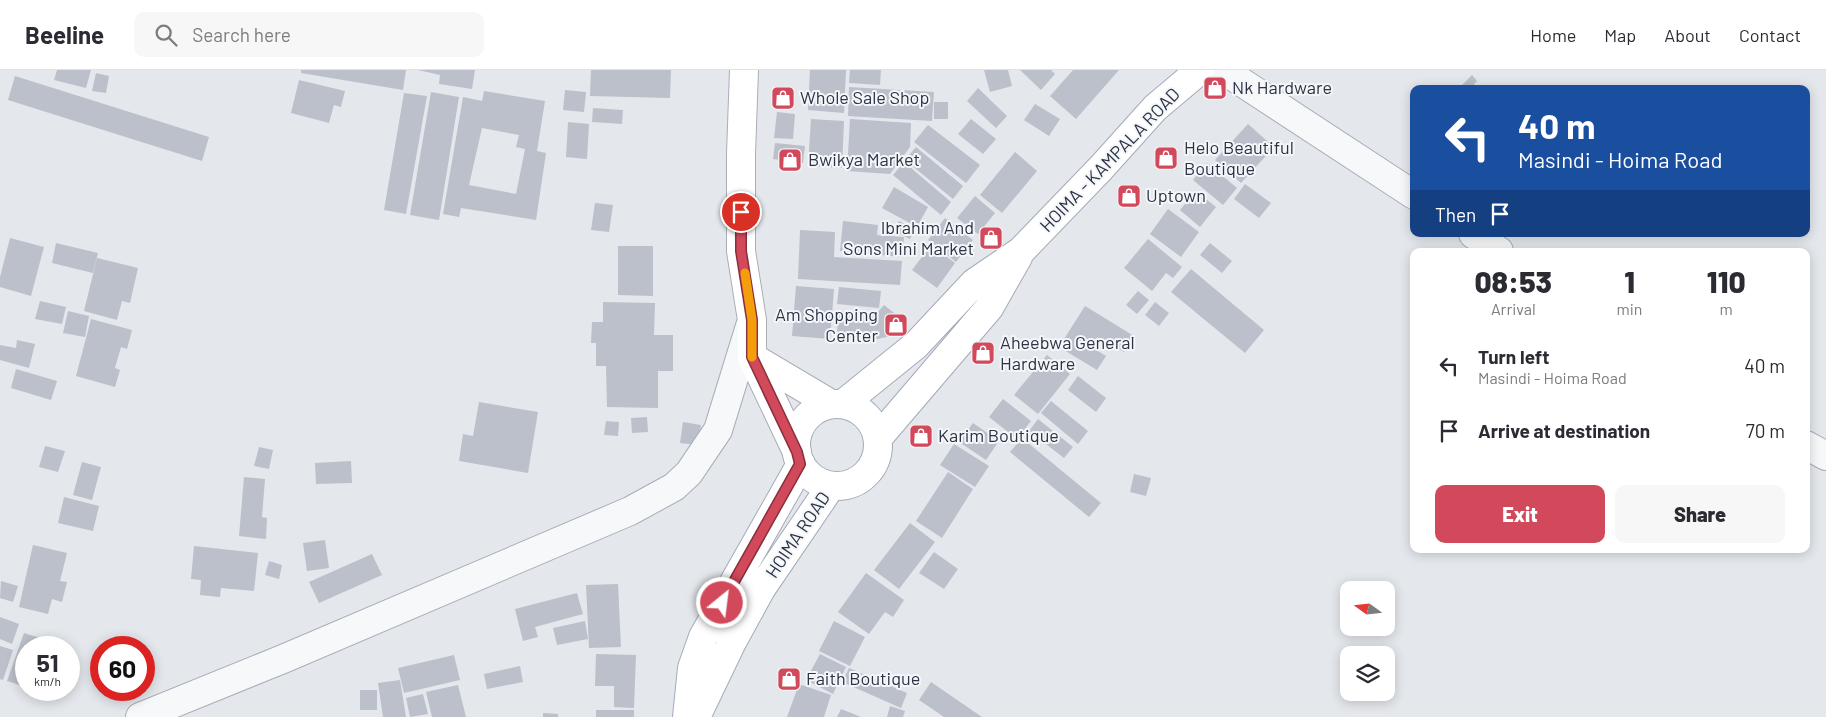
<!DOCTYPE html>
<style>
body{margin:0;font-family:Barlow,sans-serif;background:#f7f7f7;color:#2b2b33;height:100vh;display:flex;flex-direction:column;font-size:19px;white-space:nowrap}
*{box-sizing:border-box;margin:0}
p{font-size:16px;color:#7c7c81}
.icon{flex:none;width:28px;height:28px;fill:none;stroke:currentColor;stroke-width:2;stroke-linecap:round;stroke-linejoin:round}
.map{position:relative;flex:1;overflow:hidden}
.details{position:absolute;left:1410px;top:178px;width:400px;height:305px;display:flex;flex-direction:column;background:#fff;border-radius:10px;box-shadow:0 2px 12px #0003}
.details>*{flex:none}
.top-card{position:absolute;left:1410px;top:15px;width:400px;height:152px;border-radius:10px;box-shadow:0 2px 12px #0003;background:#1a4fa0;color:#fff;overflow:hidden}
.needle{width:32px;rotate:285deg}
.buttons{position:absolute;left:1340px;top:511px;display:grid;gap:10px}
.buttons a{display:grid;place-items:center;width:55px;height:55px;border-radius:10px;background:#fff;box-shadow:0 2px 12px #0003;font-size:25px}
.speed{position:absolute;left:15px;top:566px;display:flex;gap:10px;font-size:25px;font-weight:700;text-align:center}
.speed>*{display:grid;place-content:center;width:65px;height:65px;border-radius:50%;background:#fff;box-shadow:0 2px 12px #0003;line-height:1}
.speed small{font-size:12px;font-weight:400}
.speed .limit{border:8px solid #d22;background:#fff;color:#111}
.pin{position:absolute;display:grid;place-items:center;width:42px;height:42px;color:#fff;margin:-21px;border:2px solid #fff;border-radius:50%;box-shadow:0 1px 5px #0007}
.me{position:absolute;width:55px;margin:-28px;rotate:29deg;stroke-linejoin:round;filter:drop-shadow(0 0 4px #0008)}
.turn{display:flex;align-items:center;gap:18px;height:105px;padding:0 25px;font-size:22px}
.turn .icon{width:65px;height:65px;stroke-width:2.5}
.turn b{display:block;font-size:35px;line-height:42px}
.then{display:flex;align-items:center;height:48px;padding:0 25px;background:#0003;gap:10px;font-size:19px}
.eta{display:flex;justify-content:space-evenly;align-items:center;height:85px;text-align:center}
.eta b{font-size:30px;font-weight:800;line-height:35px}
.cta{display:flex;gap:10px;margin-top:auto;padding:10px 25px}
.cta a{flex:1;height:58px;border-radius:10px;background:#d1495b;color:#fff;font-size:20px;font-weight:800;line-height:58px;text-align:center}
.cta a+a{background:#f7f7f7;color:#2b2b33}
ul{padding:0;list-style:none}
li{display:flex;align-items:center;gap:15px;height:65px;padding:0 25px}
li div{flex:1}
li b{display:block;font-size:19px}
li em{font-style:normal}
header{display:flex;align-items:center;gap:30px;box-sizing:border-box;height:70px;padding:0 25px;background:#fff;border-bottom:1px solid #e1e1e2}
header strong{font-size:24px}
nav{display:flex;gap:28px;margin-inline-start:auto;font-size:18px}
.search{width:350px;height:45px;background:#f7f7f7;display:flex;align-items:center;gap:12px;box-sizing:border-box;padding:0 18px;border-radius:10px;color:#7c7c81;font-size:19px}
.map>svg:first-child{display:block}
.building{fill:#bbc0ca;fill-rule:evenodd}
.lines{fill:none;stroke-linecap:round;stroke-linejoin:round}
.street-casing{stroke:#a9aeb7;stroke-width:30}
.secondary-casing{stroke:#a9aeb7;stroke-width:30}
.primary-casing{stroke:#a3abb8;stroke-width:30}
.street{stroke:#f7f8fa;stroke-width:28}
.secondary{stroke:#fff;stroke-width:28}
.primary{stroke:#fff;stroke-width:28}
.route-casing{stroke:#882f3b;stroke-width:12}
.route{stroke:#d1495b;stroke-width:9}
.slow{stroke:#f59e0b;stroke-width:9}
.labels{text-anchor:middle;stroke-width:4;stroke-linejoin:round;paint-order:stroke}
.poi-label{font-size:18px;fill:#2b3445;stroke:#f4f6f9;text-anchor:start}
.street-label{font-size:18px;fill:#2b3445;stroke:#f4f6f9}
</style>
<header>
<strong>Beeline</strong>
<div class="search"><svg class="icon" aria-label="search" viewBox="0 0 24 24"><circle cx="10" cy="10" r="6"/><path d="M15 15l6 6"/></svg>Search here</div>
<nav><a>Home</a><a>Map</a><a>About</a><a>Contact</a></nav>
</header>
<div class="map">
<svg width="1826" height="647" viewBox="0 0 1826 647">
<rect width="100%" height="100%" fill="#e4e7ec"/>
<path class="building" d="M57,0H91L86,18L54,10Z
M301,0H406L403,20L301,3Z
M418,0H475L472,19L439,14L440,5Z
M591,0H671L670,28L590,26Z
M810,0H846L844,43L808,40Z
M850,0H881L880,15L849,13Z
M984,0H1008L1012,16L990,22Z
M1020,0H1051L1055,4L1041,20Z
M1073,0H1119L1076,49L1050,26Z
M96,3L109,6L106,23L92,21Z
M1472,5L1477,11L1470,19H1458Z
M15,6L209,67L202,91L8,30Z
M299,10L345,21L341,37L334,35L329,53L291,43Z
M849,17L934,22L932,51L848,46Z
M978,18L1007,46L996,58L967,31Z
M565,20L586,22L584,42L563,40Z
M484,21L545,31L537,81L546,83L536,150L461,138L459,147L443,144L463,27L482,31ZM482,58L519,65L516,77L525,79L516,124L469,115Z
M431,22L459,27L439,150L410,145Z
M404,23L427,26L406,144L384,140Z
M934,32H948V49H934Z
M1035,34L1060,49L1049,66L1024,50Z
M593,38L623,40L622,54L592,52Z
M777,42L795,44L793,69L774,68Z
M811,49L844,51L842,98L808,96Z
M850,49L911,53L910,77L890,104L847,101Z
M971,49L996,69L983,84L958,64Z
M568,52L589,54L587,89L566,87Z
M1248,54L1274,77L1241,113L1215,90Z
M928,55L980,95L966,113L914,72Z
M775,73L805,76L803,93L773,89Z
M916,77L963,116L953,129L905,90Z
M1015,82L1037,101L1002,143L980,125Z
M904,92L951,132L941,145L893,105Z
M1207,93L1237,118L1223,135L1193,110Z
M1245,114L1271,133L1259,148L1234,129Z
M894,117L928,137L917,157L882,138Z
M1196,121L1216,137L1200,157L1180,140Z
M975,126L995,143L978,164L957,148Z
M595,133L613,135L609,162L591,160Z
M1168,139L1199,162L1181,187L1150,164Z
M945,148L973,170L956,192L928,170Z
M843,151L878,155L877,165L904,167L902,187L840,181Z
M899,151L915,159L910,169L894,161Z
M800,160L835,162L834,187L902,191L900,215L798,209Z
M10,168L44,177L31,226L0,217V207Z
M1148,169L1182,197L1173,208L1166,203L1152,221L1124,198Z
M56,173L98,183L93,203L52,193Z
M1210,173L1232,191L1222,203L1200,185Z
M931,175L955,193L937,218L912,200Z
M618,176H653V226L618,225Z
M97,188L138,198L130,233L122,231L117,250L84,241Z
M1191,199L1264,260L1245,283L1171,222Z
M796,216L834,219L830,269L792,266Z
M839,217L881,221L879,238L837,234Z
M1138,221L1149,230L1137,244L1126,235Z
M40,231L66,237L62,254L35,249Z
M603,232L655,233L654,265H673V301H658V338L607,337L606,296H596V273H591L592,252H603Z
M1155,232L1169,243L1159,256L1145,245Z
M884,235L903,250L890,266L878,269L837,267L838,241L877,243Z
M1085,236L1134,266L1124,282L1103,269L1096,280L1106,286L1097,300L1059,277Z
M68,241L89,246L85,267L63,263Z
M91,249L132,260L127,279L121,277L115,298L120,300L115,317L76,306Z
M17,270L35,274L29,298L0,290V275L16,278Z
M1047,285L1070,304L1038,344L1014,325Z
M16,299L57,311L51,330L11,318Z
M1078,306L1106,328L1096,342L1068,320Z
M1003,329L1031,351L1017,369L989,347Z
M1051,331L1088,361L1078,374L1041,343Z
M479,332L538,342L528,403L459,391L463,364L473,366Z
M647,347L648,362L632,363L631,348Z
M1038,349L1073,377L1064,388L1029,361Z
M606,351L619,352L618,366L604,365Z
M683,352L701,355L698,375L680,373Z
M973,353L999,371L986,390L959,372Z
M1022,368L1101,433L1089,447L1010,382Z
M954,374L989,396L975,417L940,395Z
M45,376L65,381L58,402L39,397Z
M259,377L273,380L269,399L254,396Z
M351,391L352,413L316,414L315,393Z
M82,392L101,397L92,430L73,425Z
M948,402L973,419L942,468L916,451Z
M1134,404L1151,408L1146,426L1130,422Z
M244,407L265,409L262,447L267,448L266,469L239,466Z
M64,427L99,436L93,461L58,453Z
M910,453L935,472L899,519L874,500Z
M325,470L329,498L307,501L303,473Z
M33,475L67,483L60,511L67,512L62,532L52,529L48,544L19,537Z
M194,476L258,483L254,521L221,518L220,527L200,525L201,510L191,509Z
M934,482L958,499L944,519L919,503Z
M372,484L382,505L319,533L309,512Z
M269,491L282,495L279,509L265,505Z
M866,503L904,530L893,547L885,542L869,564L838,542Z
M1,511L18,516L13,532L0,528Z
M618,514L621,577L589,578L586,515Z
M577,523L583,544L535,557L538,567L523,571L515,539Z
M0,547L19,554L12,574L0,569Z
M585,551L588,569L557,575L553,558Z
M834,551L865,567L850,596L819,581Z
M24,563L59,574L58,578H26V617L7,611Z
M0,576L13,580L3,610L0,609Z
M596,584L636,585L634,638L614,637V616H595Z
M820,584L846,597L833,624L806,610Z
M454,585L460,610L404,623L398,598Z
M520,596L523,612L487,619L484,604Z
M849,598L907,623L901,638L842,612Z
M400,610L406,647H383L378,613Z
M931,612L982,647H944L919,630Z
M799,614L831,625L824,647H787Z
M458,615L466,647H432L426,622Z
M360,620H377V640H360Z
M423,624L428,644L410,647L406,628Z
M890,636L905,641L903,647H887Z
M841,639L861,647H837Z
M596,640H634V647H596Z
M543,643L558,644V647H543Z"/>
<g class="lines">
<g class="street-casing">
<path id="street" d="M1223,0L1414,125
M1473,164L1499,181
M1806,375L1826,386
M140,647L283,589L630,441L674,417L689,403L718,360L750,256"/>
</g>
<g class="secondary-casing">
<path id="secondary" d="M744,0L741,84V181L752,250V287L797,382
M752,287L831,334"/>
</g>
<g class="primary-casing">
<path id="primary" d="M796 375a41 41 0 1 1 82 0a41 41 0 1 1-82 0Z
M843,334L916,275L974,213L1021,181L1101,98L1155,38L1200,0
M878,368L989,238L1018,187
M687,647L692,598L703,567L801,394
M696,647L732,572L761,519L831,416"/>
</g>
<use href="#street" class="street"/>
<use href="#secondary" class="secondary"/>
<use href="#primary" class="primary"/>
</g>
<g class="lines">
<g class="route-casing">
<path id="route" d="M722,533L800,394L797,382L752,287V250L741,181V142"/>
</g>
<use href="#route" class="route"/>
<path class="slow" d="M745,203L752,250V287"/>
</g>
<defs>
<g id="shop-square" transform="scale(1.25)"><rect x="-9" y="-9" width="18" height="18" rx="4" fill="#d1495b" stroke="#f4f6f9"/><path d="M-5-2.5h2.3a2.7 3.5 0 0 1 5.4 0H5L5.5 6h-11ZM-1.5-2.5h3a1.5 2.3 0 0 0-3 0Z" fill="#fff"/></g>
</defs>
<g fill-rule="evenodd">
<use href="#shop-square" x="1215" y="18"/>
<use href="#shop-square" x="783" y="28"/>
<use href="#shop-square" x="1166" y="88"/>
<use href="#shop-square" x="790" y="90"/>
<use href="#shop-square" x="1129" y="126"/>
<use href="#shop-square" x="991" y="168"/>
<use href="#shop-square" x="896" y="255"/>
<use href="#shop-square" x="983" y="283"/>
<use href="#shop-square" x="921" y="366"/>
<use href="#shop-square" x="789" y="609"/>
</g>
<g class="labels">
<g class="poi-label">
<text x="1232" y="24">Nk Hardware</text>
<text x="800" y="34">Whole Sale Shop</text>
<text x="1184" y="84">Helo Beautiful<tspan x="1184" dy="21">Boutique</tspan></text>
<text x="808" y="96">Bwikya Market</text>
<text x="1146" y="132">Uptown</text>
<text x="974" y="164" text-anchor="end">Ibrahim And<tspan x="974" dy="21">Sons Mini Market</tspan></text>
<text x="878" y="251" text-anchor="end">Am Shopping<tspan x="878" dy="21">Center</tspan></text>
<text x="1000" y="279">Aheebwa General<tspan x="1000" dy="21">Hardware</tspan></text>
<text x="938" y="372">Karim Boutique</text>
<text x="806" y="615">Faith Boutique</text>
</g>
<g class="street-label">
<text transform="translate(1110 90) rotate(-46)" y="6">HOIMA - KAMPALA ROAD</text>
<text transform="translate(798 465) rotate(-56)" y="6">HOIMA ROAD</text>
</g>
</g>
</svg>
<div class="buttons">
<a><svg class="needle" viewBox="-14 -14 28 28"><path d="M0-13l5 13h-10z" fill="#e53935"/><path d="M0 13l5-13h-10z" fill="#7c7c81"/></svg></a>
<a><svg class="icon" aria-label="layers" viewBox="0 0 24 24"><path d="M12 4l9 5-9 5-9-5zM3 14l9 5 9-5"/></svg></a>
</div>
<div class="speed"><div>51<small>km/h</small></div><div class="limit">60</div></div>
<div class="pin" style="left:741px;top:142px;background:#d93025"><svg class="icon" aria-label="arrive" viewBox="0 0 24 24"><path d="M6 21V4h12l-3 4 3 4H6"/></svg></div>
<svg class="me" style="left:722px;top:533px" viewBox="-20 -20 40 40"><circle r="17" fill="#d1495b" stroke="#fff" stroke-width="3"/><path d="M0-11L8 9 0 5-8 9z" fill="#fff"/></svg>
<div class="top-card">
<div class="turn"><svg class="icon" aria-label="left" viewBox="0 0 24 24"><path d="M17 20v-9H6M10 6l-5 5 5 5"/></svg><div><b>40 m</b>Masindi - Hoima Road</div></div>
<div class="then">Then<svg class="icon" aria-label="arrive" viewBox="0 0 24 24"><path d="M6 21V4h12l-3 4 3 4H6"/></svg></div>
</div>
<section class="details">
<div class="eta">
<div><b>08:53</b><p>Arrival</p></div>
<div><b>1</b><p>min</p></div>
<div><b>110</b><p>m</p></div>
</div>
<ul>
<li><svg class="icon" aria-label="left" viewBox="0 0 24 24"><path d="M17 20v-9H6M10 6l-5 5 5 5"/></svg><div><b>Turn left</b><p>Masindi - Hoima Road</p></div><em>40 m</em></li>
<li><svg class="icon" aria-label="arrive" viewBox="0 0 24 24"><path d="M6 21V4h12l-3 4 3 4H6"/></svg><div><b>Arrive at destination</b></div><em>70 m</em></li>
</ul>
<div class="cta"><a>Exit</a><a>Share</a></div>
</section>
</div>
